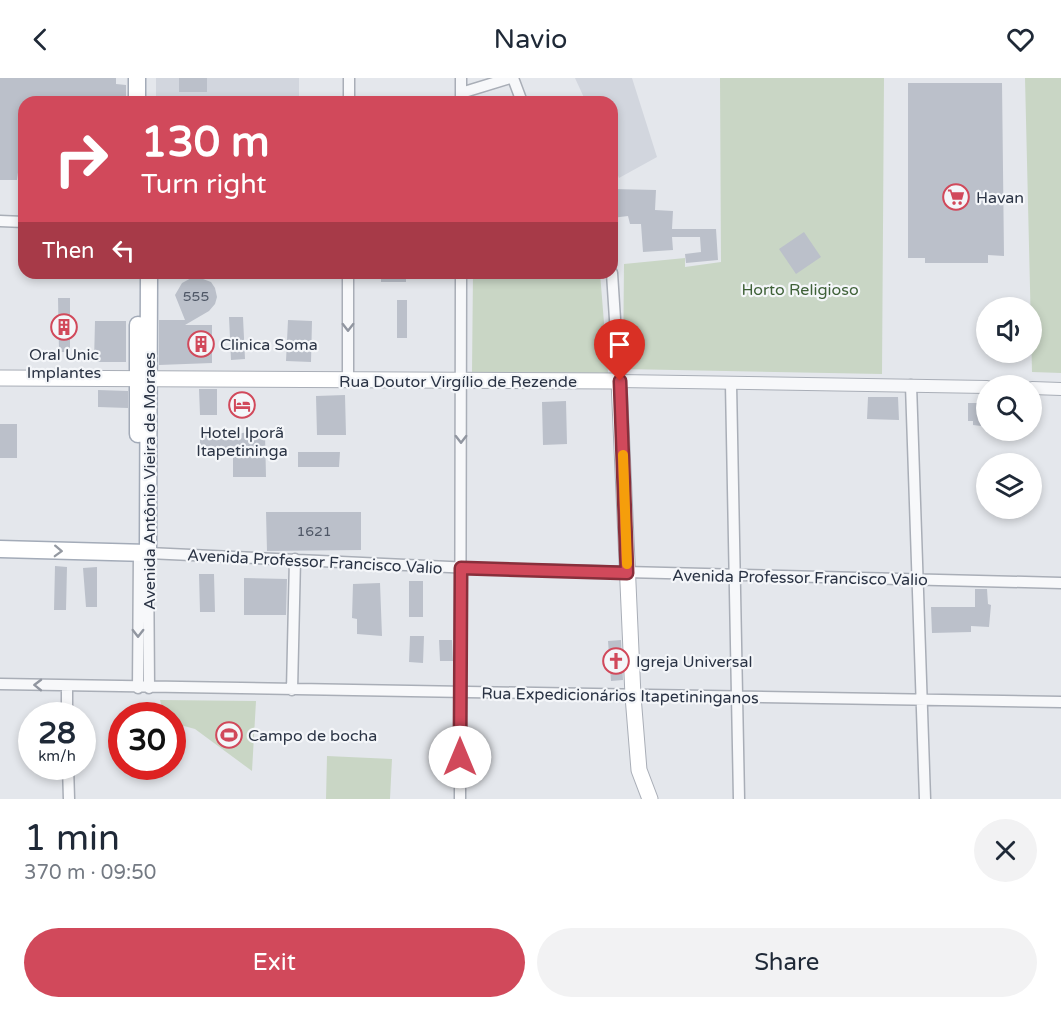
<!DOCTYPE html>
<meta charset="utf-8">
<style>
body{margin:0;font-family:"Varela Round",sans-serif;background:#f2f2f3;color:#1f2937;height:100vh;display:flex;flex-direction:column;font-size:22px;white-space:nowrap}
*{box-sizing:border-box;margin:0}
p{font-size:20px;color:#747a83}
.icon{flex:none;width:33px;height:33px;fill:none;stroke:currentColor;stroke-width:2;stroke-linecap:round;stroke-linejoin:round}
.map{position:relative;height:721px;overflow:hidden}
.side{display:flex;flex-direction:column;background:#fff;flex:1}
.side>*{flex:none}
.banner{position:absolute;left:18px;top:18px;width:600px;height:183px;border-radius:18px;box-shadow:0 3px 9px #0003;background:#d1495b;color:#fff;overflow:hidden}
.controls{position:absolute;left:976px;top:219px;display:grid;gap:12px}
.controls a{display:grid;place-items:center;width:66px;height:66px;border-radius:50%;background:#fff;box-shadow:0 3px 9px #0003;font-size:30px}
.speed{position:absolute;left:18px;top:624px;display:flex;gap:12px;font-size:30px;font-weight:700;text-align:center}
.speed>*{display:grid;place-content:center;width:78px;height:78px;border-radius:50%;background:#fff;box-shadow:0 3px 9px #0003;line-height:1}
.speed small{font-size:15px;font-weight:400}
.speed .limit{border:9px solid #d22;background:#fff;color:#111}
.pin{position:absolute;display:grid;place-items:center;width:51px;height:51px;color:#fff;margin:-62px -26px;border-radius:50% 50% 50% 0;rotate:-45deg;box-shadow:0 0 6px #0007}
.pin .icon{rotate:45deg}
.me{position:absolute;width:66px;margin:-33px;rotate:0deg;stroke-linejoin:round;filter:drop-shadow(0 0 4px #0008)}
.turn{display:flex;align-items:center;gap:21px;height:126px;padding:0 24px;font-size:27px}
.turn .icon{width:78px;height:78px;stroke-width:2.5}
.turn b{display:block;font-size:42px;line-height:51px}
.then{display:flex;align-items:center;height:57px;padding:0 24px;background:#0003;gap:12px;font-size:22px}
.round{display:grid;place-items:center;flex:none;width:63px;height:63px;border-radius:32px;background:#f2f2f3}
.head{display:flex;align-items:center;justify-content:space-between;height:102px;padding:0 24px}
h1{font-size:36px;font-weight:600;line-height:45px}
.primary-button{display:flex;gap:12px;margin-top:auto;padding:12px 24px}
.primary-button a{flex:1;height:69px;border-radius:36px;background:#d1495b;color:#fff;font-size:24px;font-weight:600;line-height:69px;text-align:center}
.primary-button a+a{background:#f2f2f3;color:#1f2937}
header{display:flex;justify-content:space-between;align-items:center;height:78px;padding:0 24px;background:#fff;font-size:27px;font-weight:600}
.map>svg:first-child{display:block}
.built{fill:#d2d6de}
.green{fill:#c9d6c5}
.building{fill:#bbc0ca}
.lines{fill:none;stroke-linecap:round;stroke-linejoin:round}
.minor-casing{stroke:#a9aeb7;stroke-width:13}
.tertiary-casing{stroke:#a9aeb7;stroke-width:14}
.secondary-casing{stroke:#a9aeb7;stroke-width:17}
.primary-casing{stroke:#a3abb8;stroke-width:19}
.minor{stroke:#f7f8fa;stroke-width:10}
.tertiary{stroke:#f7f8fa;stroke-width:12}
.secondary{stroke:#fff;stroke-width:15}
.primary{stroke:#fff;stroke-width:16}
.oneway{stroke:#9196a0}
.oneway2{stroke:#959aa2}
.route-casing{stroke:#882f3b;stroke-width:15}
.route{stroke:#d1495b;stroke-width:10}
.slow{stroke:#f59e0b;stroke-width:10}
.labels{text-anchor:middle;stroke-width:4.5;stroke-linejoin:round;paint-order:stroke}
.number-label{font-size:14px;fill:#4f5766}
.poi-label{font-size:16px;fill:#2b3445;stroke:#f4f6f9;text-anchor:start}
.park-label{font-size:16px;fill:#3f6138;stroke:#f4f6f9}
.street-label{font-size:16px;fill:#2b3445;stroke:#f4f6f9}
</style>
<header><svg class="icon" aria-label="back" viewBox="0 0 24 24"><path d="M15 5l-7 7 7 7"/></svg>Navio<svg class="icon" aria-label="heart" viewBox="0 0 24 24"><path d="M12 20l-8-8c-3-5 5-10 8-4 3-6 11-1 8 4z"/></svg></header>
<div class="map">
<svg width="1061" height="721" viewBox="0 0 1061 721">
<rect width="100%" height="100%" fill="#e4e7ec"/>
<path class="built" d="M156,0H299V24H156Z
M575,0H632L657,79L619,100L612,83V24H586Z"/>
<path class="green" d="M720,0H884L882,296L623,291L624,186L685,180V189L721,184Z
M1025,0H1061V295L1032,294Z
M473,195H600L608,295L472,294Z
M160,622L256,623L252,693L195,651L173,645L172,638L164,637Z
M327,678L392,681L390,721H326Z"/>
<path class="building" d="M0,0H116V6L126,7V24H24V82L19,87L17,102H0Z
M179,0H207V14H179Z
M908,5H1002L1004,178L988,177V185H925V180H908Z
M612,111L656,112L655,132L673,133L672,151H716L718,182L686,185L685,176L701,174L700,159H672L673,172L643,174L641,146H630L628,138L612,140Z
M804,154L821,179L796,196L779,171Z
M381,195H406V204H381Z
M195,198L211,204L215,210L217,219L215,226L209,233L185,247H212V285L159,287V242H185L175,217L182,205Z
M58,220H70V274H59Z
M397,222H407V260H397Z
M229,239H243L245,281L231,282Z
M288,242L312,243L311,284L286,283Z
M95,243H126V284H94Z
M199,311H217V337H200Z
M98,312L128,313V330L98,329Z
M345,317L346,357H317L316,318Z
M868,319H898L899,342L867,341Z
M566,323L567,366L543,367L542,324Z
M968,325H982L981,348L973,347V343H968Z
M0,346H17V380H0Z
M259,351L261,355H265L266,399H233V376H200V352H231L230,358Z
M298,374H340L339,389H298Z
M266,434H361V472L267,473Z
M55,488L67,489L66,532H54Z
M97,489V529H86L83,490Z
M199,496H214L215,534H200Z
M244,500L287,501L286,537H244Z
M409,503H423V539H409Z
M380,505L382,558L357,556V541L352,540L353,506Z
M975,511H987L988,526L991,527L989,549L971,548V554L932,555L931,529H975Z
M410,558H424L423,585L409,584Z
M439,562H452L453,583H440Z
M621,562L623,602L611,603L608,563Z"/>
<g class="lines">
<g class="minor-casing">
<path id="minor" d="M461,0V24
M513,0L522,24
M461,15L510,0
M349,24V0
M0,143L24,144
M612,195L619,303
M348,302V195
M731,306L739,721
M911,307L925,721
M0,606L1061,624
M67,608V638
M138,610L139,475
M149,610L148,475L471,490L1061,505
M292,612L295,481
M68,688L69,721
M460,721L461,195"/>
</g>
<g class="tertiary-casing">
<path id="tertiary" d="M619,303L987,309
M1032,310L1061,311"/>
</g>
<g class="secondary-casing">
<path id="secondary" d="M0,300L619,303L633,618L639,692L650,721"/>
</g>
<g class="primary-casing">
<path id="primary" d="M137,0V24
M138,247V356
M0,471L148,475L149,195"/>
</g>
<use href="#minor" class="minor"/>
<use href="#tertiary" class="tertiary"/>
<use href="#secondary" class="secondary"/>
<use href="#primary" class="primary"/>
</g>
<defs><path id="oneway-chevron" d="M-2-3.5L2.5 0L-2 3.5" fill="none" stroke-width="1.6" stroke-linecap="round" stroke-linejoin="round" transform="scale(1.5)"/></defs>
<g class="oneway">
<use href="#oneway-chevron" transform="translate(348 249) rotate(90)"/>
<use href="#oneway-chevron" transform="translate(461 361) rotate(90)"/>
<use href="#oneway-chevron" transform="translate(138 555) rotate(90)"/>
<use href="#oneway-chevron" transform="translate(38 607) rotate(-179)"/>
</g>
<use class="oneway2" href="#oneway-chevron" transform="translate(58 473) rotate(2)"/>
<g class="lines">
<g class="route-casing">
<path id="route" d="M460,679L461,490L627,495L620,303"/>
</g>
<use href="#route" class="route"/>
<path class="slow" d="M623,377L627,486"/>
</g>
<defs>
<g id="supermarket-ring" transform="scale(1.35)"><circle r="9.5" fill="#f4f6f9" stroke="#d1495b" stroke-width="1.5"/><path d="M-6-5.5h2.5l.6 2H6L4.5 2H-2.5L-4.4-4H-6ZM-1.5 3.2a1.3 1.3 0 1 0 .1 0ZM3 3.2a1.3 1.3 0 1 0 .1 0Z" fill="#d1495b"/></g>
<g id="building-ring" transform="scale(1.35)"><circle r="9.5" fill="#f4f6f9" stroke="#d1495b" stroke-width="1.5"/><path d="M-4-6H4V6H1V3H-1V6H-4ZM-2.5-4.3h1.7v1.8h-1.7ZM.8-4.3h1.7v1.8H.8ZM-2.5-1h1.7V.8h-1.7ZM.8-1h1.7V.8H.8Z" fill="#d1495b"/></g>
<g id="hotel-ring" transform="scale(1.35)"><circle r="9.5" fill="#f4f6f9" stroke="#d1495b" stroke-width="1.5"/><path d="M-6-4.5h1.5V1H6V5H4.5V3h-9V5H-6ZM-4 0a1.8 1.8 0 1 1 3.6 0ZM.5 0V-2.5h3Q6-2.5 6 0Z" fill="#d1495b"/></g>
<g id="church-ring" transform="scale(1.35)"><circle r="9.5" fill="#f4f6f9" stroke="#d1495b" stroke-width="1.5"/><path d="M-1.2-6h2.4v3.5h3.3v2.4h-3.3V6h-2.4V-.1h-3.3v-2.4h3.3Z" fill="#d1495b"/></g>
<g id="stadium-ring" transform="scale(1.35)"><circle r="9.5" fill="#f4f6f9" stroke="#d1495b" stroke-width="1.5"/><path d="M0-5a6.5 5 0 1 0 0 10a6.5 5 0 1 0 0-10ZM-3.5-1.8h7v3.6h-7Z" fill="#d1495b"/></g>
</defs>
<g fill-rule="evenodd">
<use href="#supermarket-ring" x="956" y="119"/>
<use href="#building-ring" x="64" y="249"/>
<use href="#building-ring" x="201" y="266"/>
<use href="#hotel-ring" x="242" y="327"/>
<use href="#church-ring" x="616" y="583"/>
<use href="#stadium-ring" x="229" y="657"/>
</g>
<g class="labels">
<g class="number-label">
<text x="196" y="223">555</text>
<text x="314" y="458">1621</text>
</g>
<g class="poi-label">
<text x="976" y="125">Havan</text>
<text x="220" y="272">Clinica Soma</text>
<text x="64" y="282" text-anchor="middle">Oral Unic<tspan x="64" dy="18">Implantes</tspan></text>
<text x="242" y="360" text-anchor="middle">Hotel Iporã<tspan x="242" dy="18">Itapetininga</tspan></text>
<text x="636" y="589">Igreja Universal</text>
<text x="248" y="663">Campo de bocha</text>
</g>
<g class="park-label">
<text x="800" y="217">Horto Religioso</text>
</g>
<g class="street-label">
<text x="458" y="309">Rua Doutor Virgílio de Rezende</text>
<text transform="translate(149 403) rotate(-90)" y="6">Avenida Antônio Vieira de Moraes</text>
<text transform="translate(315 483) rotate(3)" y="6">Avenida Professor Francisco Valio</text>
<text transform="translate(800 499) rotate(1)" y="6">Avenida Professor Francisco Valio</text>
<text transform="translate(620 617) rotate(1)" y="6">Rua Expedicionários Itapetininganos</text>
</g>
</g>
</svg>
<div class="controls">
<a><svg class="icon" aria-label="sound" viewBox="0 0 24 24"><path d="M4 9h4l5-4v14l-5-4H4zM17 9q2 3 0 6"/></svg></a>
<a><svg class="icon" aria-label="search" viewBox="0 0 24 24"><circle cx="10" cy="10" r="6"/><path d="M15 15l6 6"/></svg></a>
<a><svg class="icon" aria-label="layers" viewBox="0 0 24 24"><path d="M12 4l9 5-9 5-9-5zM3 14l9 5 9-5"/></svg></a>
</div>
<div class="speed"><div>28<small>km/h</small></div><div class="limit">30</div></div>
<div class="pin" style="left:620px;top:303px;background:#d93025"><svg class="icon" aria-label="arrive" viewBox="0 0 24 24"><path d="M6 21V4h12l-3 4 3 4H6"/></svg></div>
<svg class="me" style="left:460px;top:679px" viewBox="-20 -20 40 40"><circle r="19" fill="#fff"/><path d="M0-13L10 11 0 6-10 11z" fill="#d1495b"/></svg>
<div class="banner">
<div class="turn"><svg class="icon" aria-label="right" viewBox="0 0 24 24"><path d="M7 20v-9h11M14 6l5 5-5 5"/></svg><div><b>130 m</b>Turn right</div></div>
<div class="then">Then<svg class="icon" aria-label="left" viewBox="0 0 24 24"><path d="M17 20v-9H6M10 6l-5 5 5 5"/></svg></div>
</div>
</div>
<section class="side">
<div class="head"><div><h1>1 min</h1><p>370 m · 09:50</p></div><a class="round"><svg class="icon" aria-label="close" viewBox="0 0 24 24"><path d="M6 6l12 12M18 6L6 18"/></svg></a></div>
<div class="primary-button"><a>Exit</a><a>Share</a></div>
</section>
